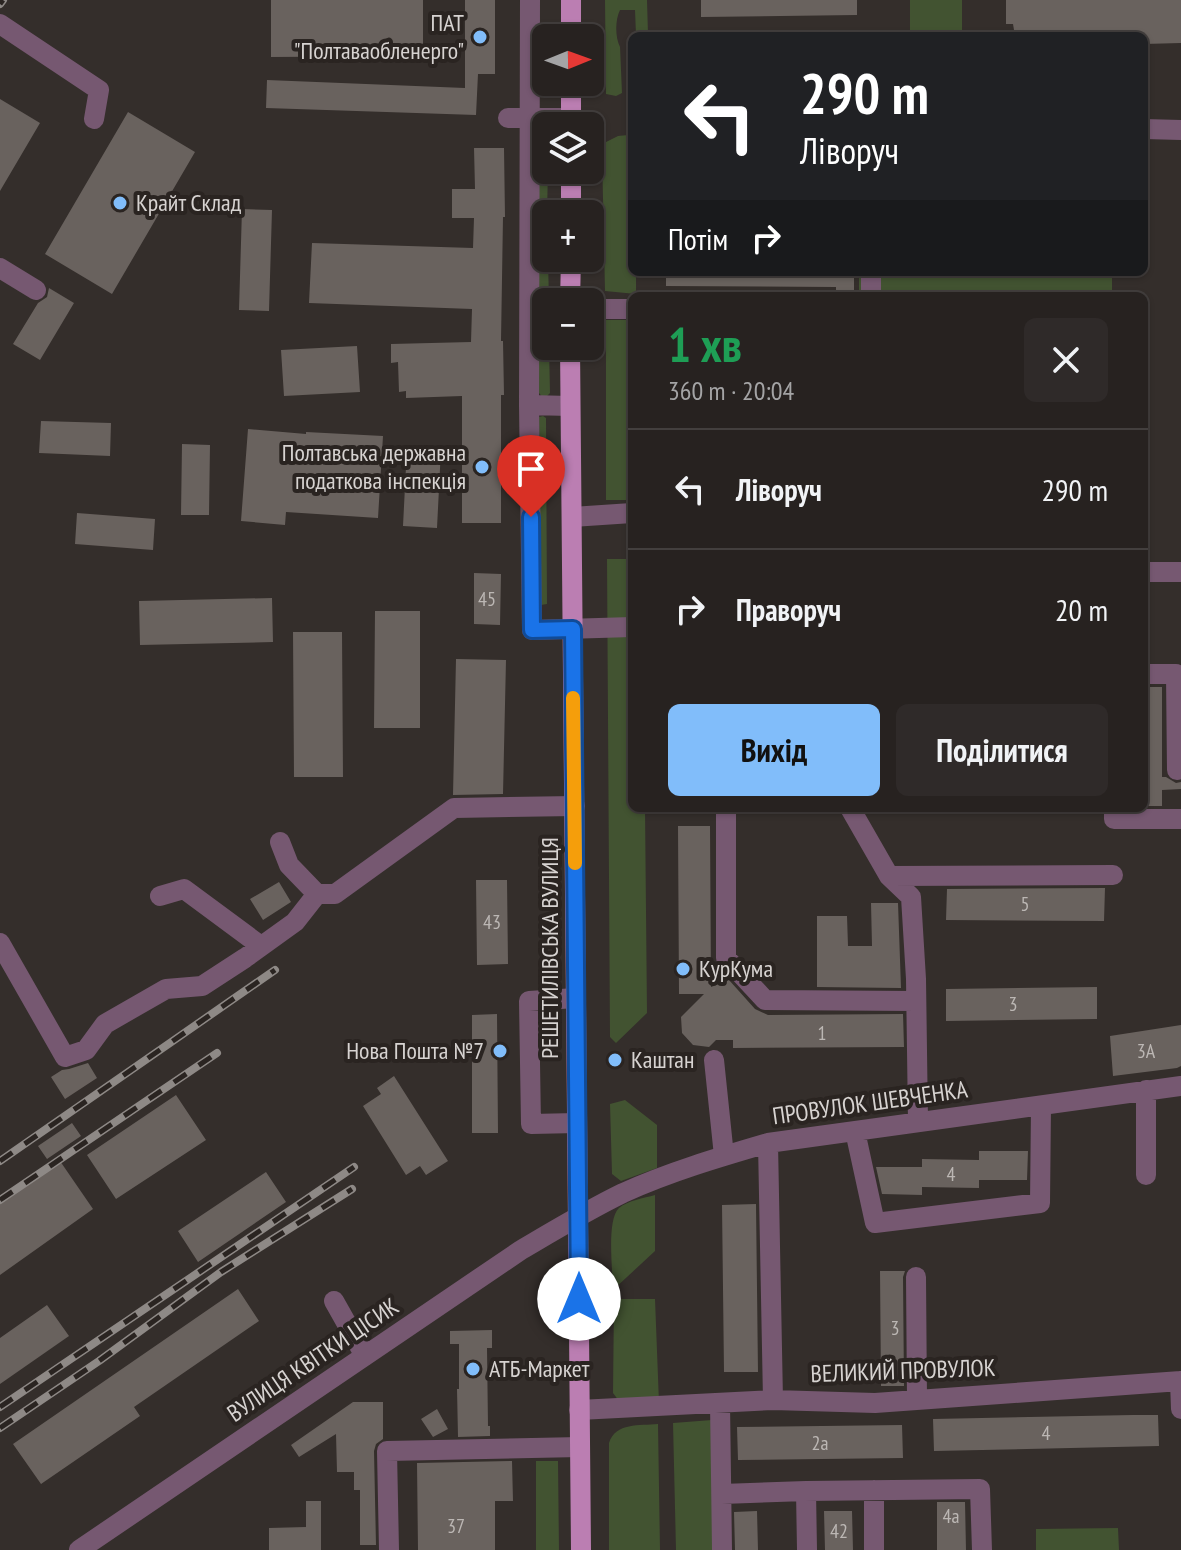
<!DOCTYPE html>
<html lang="uk">
<meta charset="utf-8">
<style>
body{margin:0;font-family:"PT Sans Narrow",sans-serif;background:#2f2a29;color:#f1f3f6;height:100vh;display:flex;flex-direction:column;font-size:30px;white-space:nowrap}
*{box-sizing:border-box;margin:0}
p{font-size:26px;color:#a4a4a5}
.icon{flex:none;width:44px;height:44px;fill:none;stroke:currentColor;stroke-width:2;stroke-linecap:round;stroke-linejoin:round}
.map{position:relative;flex:1;overflow:hidden}
.side{position:absolute;left:628px;top:292px;width:520px;height:520px;display:flex;flex-direction:column;background:#272220;border-radius:12px;box-shadow:0 2px 6px #0004,0 0 0 2px #433f3e}
.side>*{flex:none}
.top-card{position:absolute;left:628px;top:32px;width:520px;height:244px;border-radius:12px;box-shadow:0 2px 6px #0004,0 0 0 2px #433f3e;background:#202124;color:#fff;overflow:hidden}
.needle{width:52px;rotate:89deg}
.tools{position:absolute;left:532px;top:24px;display:grid;gap:16px}
.tools a{display:grid;place-items:center;width:72px;height:72px;border-radius:12px;background:#272220;box-shadow:0 2px 6px #0004,0 0 0 2px #433f3e;font-size:40px}
.pin{position:absolute;display:grid;place-items:center;width:68px;height:68px;color:#fff;margin:-82px -34px;border-radius:50% 50% 50% 0;rotate:-45deg;box-shadow:0 0 8px #0007}
.pin .icon{rotate:45deg}
.me{position:absolute;width:88px;margin:-44px;rotate:0deg;stroke-linejoin:round;filter:drop-shadow(0 0 6px #0008)}
.turn{display:flex;align-items:center;gap:28px;height:168px;padding:0 40px;font-size:36px}
.turn .icon{width:104px;height:104px;stroke-width:2.5}
.turn b{display:block;font-size:56px;line-height:68px}
.then{display:flex;align-items:center;height:76px;padding:0 40px;background:#0003;gap:16px;font-size:30px}
.round{display:grid;place-items:center;flex:none;width:84px;height:84px;border-radius:12px;background:#2f2a29}
.head{display:flex;align-items:center;justify-content:space-between;height:136px;padding:0 40px}
h1{font-size:48px;font-weight:600;line-height:60px;color:#1e9e55}
.action{display:flex;gap:16px;margin-top:auto;padding:16px 40px}
.action a{flex:1;height:92px;border-radius:12px;background:#81bdfa;color:#111;font-size:32px;font-weight:600;line-height:92px;text-align:center}
.action a+a{background:#2f2a29;color:#f1f3f6}
ul{padding:0;list-style:none}
li{display:flex;align-items:center;gap:24px;height:120px;padding:0 40px;border-top:2px solid #433f3e}
li div{flex:1}
li b{display:block;font-size:30px}
li em{font-style:normal}
.map>svg:first-child{display:block}
.green{fill:#425331}
.building{fill:#69625e}
.lines{fill:none;stroke-linecap:round;stroke-linejoin:round}
.minor{stroke:#765871;stroke-width:20}
.major{stroke:#bb7eb2;stroke-width:20}
.rail-casing{stroke:#8e8986;stroke-width:8}
.rail{stroke:#2a2421;stroke-width:5;stroke-dasharray:15;stroke-linecap:butt}
.route-casing{stroke:#114b97;stroke-width:20}
.route{stroke:#1a73e8;stroke-width:14}
.slow{stroke:#f59e0b;stroke-width:14}
.poi-dot{fill:#81bdfa;stroke:#2a2421;stroke-width:3}
.labels{text-anchor:middle;stroke-width:8;stroke-linejoin:round;paint-order:stroke}
.number-label{font-size:20px;fill:#bcb7b4}
.poi-label{font-size:24px;fill:#d7d3d1;stroke:#2a2421;text-anchor:start}
.street-label{font-size:24px;fill:#d7d3d1;stroke:#2a2421}
</style>
<div class="map">
<svg width="1181" height="1550" viewBox="0 0 1181 1550">
<rect width="100%" height="100%" fill="#342e2b"/>
<path class="green" d="M605,0H647L648,34L636,35L635,10H620C615,20 615,37 620,47L622,93L616,96L606,94Z
M910,0H962V36H910Z
M543,134L546,136V170H548L546,258H548L549,302H546V346H549L550,393L544,399L539,393L538,136Z
M628,135L629,225L632,226V272H636V294L605,291L602,152L606,142L618,136Z
M859,272H1112V296H859Z
M606,320H632V453L627,454L628,500H606Z
M543,416L546,418L547,604L541,605L539,417Z
M607,559H632V808H645L647,1013L616,1043L610,1037Z
M625,1100L657,1125V1168L621,1181L612,1174L610,1104Z
M655,1195V1251L613,1290C613,1273 606,1220 619,1208C627,1201 644,1198 655,1195Z
M614,1299H655L659,1403L619,1401L613,1393Z
M712,1420L714,1550H676L673,1423Z
M658,1424L660,1550H609V1443C616,1422 639,1426 658,1424Z
M536,1461H558L559,1550H536Z
M1118,1528L1119,1550H1036V1529Z"/>
<path class="building" d="M271,0H423V56L271,57Z
M465,0H495V74H478L476,115L266,108L267,80L465,88Z
M701,0H857V15L701,17Z
M1006,0H1181V43L1144,44V36H1015L1013,24H1006Z
M0,99L40,123L0,191Z
M128,112L195,152L112,294L45,254Z
M474,148H504L505,217H503L501,341H503L504,395H501V523H462V396L406,398V391L399,392L398,362L391,363V344L471,342L472,309L309,303L312,243L473,248L474,218H452V189H475Z
M242,209L272,210L269,311L239,310Z
M666,272H854V296H836V287L666,286Z
M49,288L74,303L40,360L13,344L38,303L47,297Z
M357,346L360,392L284,396L281,350Z
M41,421L111,423L110,456L39,453Z
M248,429L306,434V432L383,436L378,518L286,512L285,525L241,521Z
M182,444L210,445L209,515H181Z
M407,447L441,449L437,528L403,526Z
M77,513L155,519L153,550L75,544Z
M474,573L501,574L500,625L474,624Z
M272,598L273,642L140,645L139,601Z
M375,611H420V728H374Z
M293,632H342L343,777H294Z
M456,659L506,660L503,794L453,795Z
M1144,687H1162V777H1166L1176,783L1181,782V789L1162,790V806H1144Z
M678,826H710L711,987L729,980L755,1009L768,1015L903,1014L904,1047L733,1048V1040H716L709,1047L693,1045L682,1033L681,1017L704,994H679Z
M476,880H507L508,964L477,965Z
M279,882L291,902L263,920L250,899Z
M1105,888L1104,921L946,920L947,889Z
M871,903H898L901,988L817,987V916H847L848,946H872Z
M1097,987V1019L946,1021V989Z
M497,1014L498,1133H472V1015Z
M1181,1025V1066L1177,1068L1113,1076L1110,1036Z
M88,1063L97,1078L65,1099L51,1077L62,1070L69,1069Z
M394,1076L448,1161L426,1175L420,1166L406,1175L363,1106L381,1094L377,1088Z
M176,1095L206,1140L116,1199L87,1155Z
M72,1123L81,1136L47,1159L38,1146Z
M979,1151H1028L1027,1180H979V1188L922,1187V1195L882,1194L876,1167H922V1159L979,1160Z
M60,1161L93,1209L0,1275V1203Z
M266,1172L286,1202L198,1262L178,1231Z
M756,1204L758,1372H724L722,1205Z
M880,1271H905L903,1277L904,1386H881Z
M238,1289L259,1321L134,1407L140,1416L41,1484L13,1444Z
M47,1305L69,1336L0,1384V1338Z
M492,1330V1348H487L488,1426H490V1436L458,1437L457,1389H459V1344H450V1331Z
M353,1402H383V1439L376,1444L374,1451L376,1545H360V1490H354V1472H337L336,1434L299,1457L291,1445Z
M437,1409L448,1429L433,1437L421,1419Z
M1133,1415H1158L1159,1446L934,1451L933,1419Z
M902,1425L903,1458L738,1460L737,1427Z
M512,1461L513,1501H495V1550H418L417,1463Z
M306,1501H321V1550H269V1528L306,1527Z
M937,1502H965L966,1550H937Z
M757,1511L758,1550H735L734,1512Z
M824,1511H852L853,1550H825Z"/>
<g class="lines">
<path class="minor" d="M530,0L529,405L532,630L632,627
M0,24L99,90L94,119
M508,118H571
M1144,129L1181,130
M0,268L36,290
M871,272V296
M590,309H632
M529,405L570,406
M572,517L632,513
M1144,572H1181
M1144,674H1176L1177,770
M726,808V958L765,1000L916,1001
M850,808L889,876L911,897L916,979L918,1122
M1114,808V819H1181
M280,842L289,865L317,894H335L454,808L575,806
M889,876L1113,875
M160,896L184,889L261,946
M0,943L65,1057L86,1050L105,1024L166,989L202,986L245,958L295,922L317,894
M576,998L529,1001L531,1124L577,1123
M714,1060L724,1156
M1146,1090V1175
M855,1131L875,1223L1040,1203L1041,1106
M768,1143L773,1400
M916,1277L917,1400
M334,1301L365,1356
M1180,1381L1181,1409
M720,1403L722,1550
M579,1410L773,1400L875,1403L1181,1381
M874,1490V1550
M722,1494L806,1491
M79,1550L521,1250C555,1230 588,1210 623,1193C669,1172 720,1157 768,1143L1181,1086
M389,1550L387,1451L580,1447
M807,1550L806,1491L980,1489L982,1550"/>
<path class="major" d="M571,38V0
M571,126V82
M571,214V170
M570,302L571,258
M570,346L581,1550"/>
<g class="rail-casing">
<path id="rail" d="M0,4L3,0
M0,1161L275,970
M0,1200L217,1053
M0,1407L354,1167
M0,1428L99,1361L221,1272L352,1189"/>
</g>
<use href="#rail" class="rail"/>
</g>
<g class="lines">
<g class="route-casing">
<path id="route" d="M531,517L532,630L573,629L579,1299"/>
</g>
<use href="#route" class="route"/>
<path class="slow" d="M573,698L575,863"/>
</g>
<g class="poi-dot">
<circle cx="480" cy="37" r="8"/>
<circle cx="120" cy="203" r="8"/>
<circle cx="482" cy="467" r="8"/>
<circle cx="683" cy="969" r="8"/>
<circle cx="500" cy="1051" r="8"/>
<circle cx="615" cy="1060" r="8"/>
<circle cx="473" cy="1369" r="8"/>
</g>
<g class="labels">
<g class="number-label">
<text x="487" y="606">45</text>
<text x="1025" y="911">5</text>
<text x="492" y="929">43</text>
<text x="1013" y="1011">3</text>
<text x="822" y="1040">1</text>
<text x="1146" y="1058">3А</text>
<text x="951" y="1181">4</text>
<text x="895" y="1335">3</text>
<text x="1046" y="1440">4</text>
<text x="820" y="1450">2а</text>
<text x="951" y="1523">4а</text>
<text x="456" y="1533">37</text>
<text x="839" y="1538">42</text>
</g>
<g class="poi-label">
<text x="464" y="31" text-anchor="end">ПАТ<tspan x="464" dy="28">"Полтаваобленерго"</tspan></text>
<text x="136" y="211">Крайт Склад</text>
<text x="466" y="461" text-anchor="end">Полтавська державна<tspan x="466" dy="28">податкова інспекція</tspan></text>
<text x="699" y="977">КурКума</text>
<text x="484" y="1059" text-anchor="end">Нова Пошта №7</text>
<text x="631" y="1068">Каштан</text>
<text x="489" y="1377">АТБ-Маркет</text>
</g>
<g class="street-label">
<text transform="translate(550 948) rotate(-90)" y="8">РЕШЕТИЛІВСЬКА ВУЛИЦЯ</text>
<text transform="translate(870 1103) rotate(-8)" y="8">ПРОВУЛОК ШЕВЧЕНКА</text>
<text transform="translate(313 1360) rotate(-34)" y="8">ВУЛИЦЯ КВІТКИ ЦІСИК</text>
<text transform="translate(903 1371) rotate(-2)" y="8">ВЕЛИКИЙ ПРОВУЛОК</text>
</g>
</g>
</svg>
<div class="tools">
<a><svg class="needle" viewBox="-14 -14 28 28"><path d="M0-13l5 13h-10z" fill="#e53935"/><path d="M0 13l5-13h-10z" fill="#a4a4a5"/></svg></a>
<a><svg class="icon" aria-label="layers" viewBox="0 0 24 24"><path d="M12 4l9 5-9 5-9-5zM3 14l9 5 9-5"/></svg></a>
<a>+</a>
<a>−</a>
</div>
<div class="pin" style="left:531px;top:517px;background:#d93025"><svg class="icon" aria-label="arrive" viewBox="0 0 24 24"><path d="M6 21V4h12l-3 4 3 4H6"/></svg></div>
<svg class="me" style="left:579px;top:1299px" viewBox="-20 -20 40 40"><circle r="19" fill="#fff"/><path d="M0-13L10 11 0 6-10 11z" fill="#1a73e8"/></svg>
<div class="top-card">
<div class="turn"><svg class="icon" aria-label="left" viewBox="0 0 24 24"><path d="M17 20v-9H6M10 6l-5 5 5 5"/></svg><div><b>290 m</b>Ліворуч</div></div>
<div class="then">Потім<svg class="icon" aria-label="right" viewBox="0 0 24 24"><path d="M7 20v-9h11M14 6l5 5-5 5"/></svg></div>
</div>
<section class="side">
<div class="head"><div><h1>1 хв</h1><p>360 m · 20:04</p></div><a class="round"><svg class="icon" aria-label="close" viewBox="0 0 24 24"><path d="M6 6l12 12M18 6L6 18"/></svg></a></div>
<ul>
<li><svg class="icon" aria-label="left" viewBox="0 0 24 24"><path d="M17 20v-9H6M10 6l-5 5 5 5"/></svg><div><b>Ліворуч</b></div><em>290 m</em></li>
<li><svg class="icon" aria-label="right" viewBox="0 0 24 24"><path d="M7 20v-9h11M14 6l5 5-5 5"/></svg><div><b>Праворуч</b></div><em>20 m</em></li>
</ul>
<div class="action"><a>Вихід</a><a>Поділитися</a></div>
</section>
</div>
